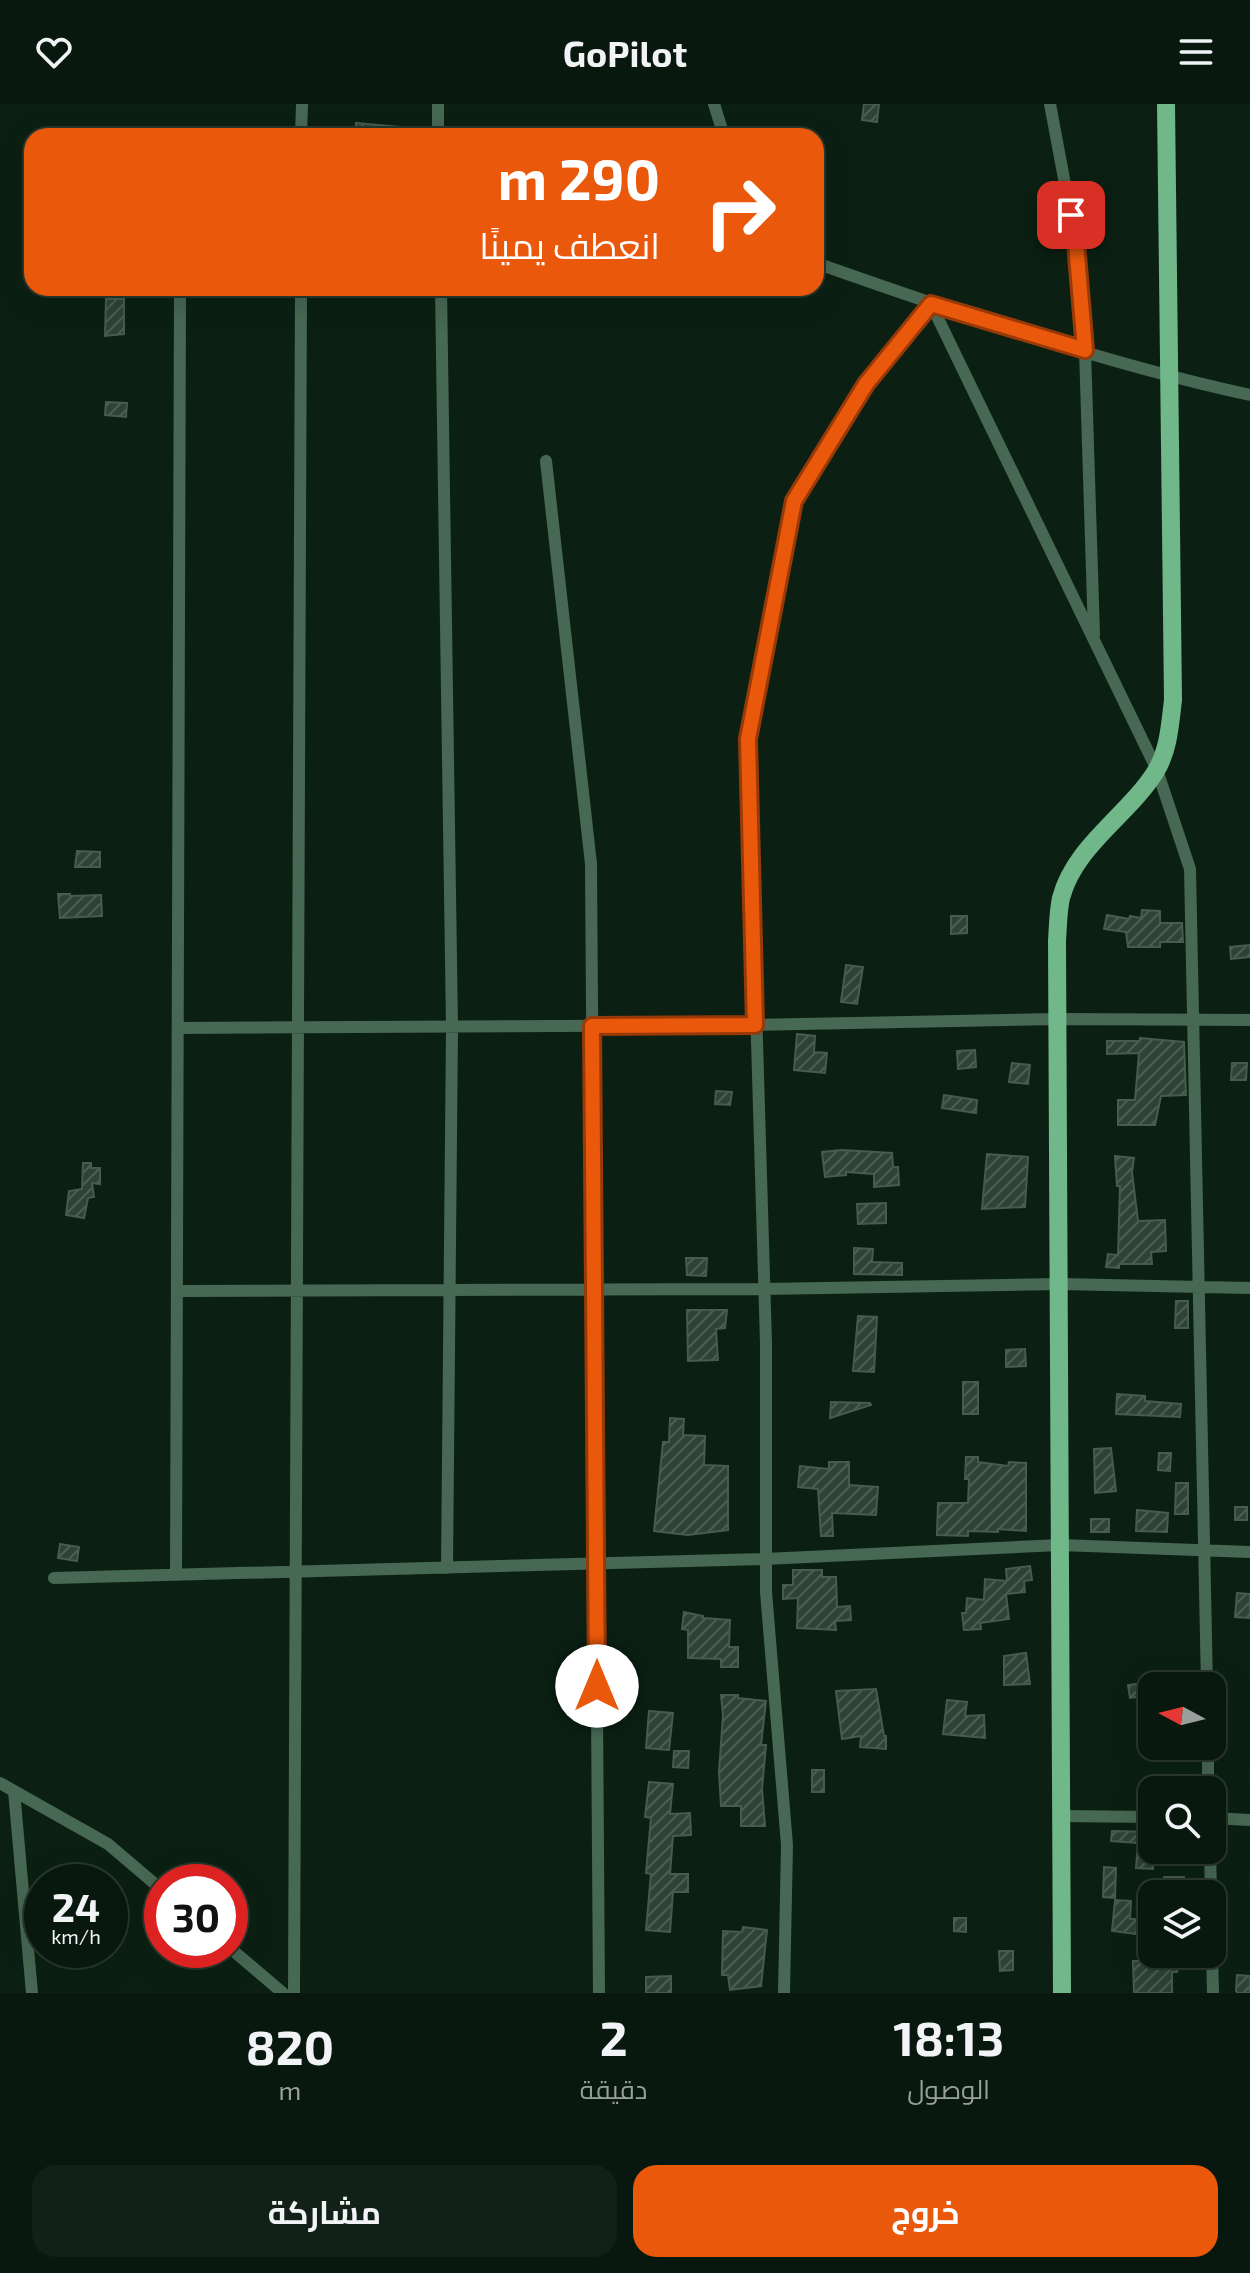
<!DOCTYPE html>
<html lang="ar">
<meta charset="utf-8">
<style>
body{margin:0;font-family:"Exo 2",Cairo,sans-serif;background:#112117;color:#f1f3f6;direction:rtl;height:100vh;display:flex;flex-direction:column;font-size:30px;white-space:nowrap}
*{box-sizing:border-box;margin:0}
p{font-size:26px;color:#98a09e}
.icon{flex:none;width:44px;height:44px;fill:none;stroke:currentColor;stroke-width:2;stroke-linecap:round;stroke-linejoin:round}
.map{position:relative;height:1889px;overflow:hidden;direction:ltr}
.sheet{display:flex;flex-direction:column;background:#08180e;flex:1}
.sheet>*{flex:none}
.top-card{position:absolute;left:24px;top:24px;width:800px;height:168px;border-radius:24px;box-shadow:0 8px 32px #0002,0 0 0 2px #29372e;direction:rtl;background:#ea580c;color:#fff;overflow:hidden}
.needle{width:52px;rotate:277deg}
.buttons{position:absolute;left:1138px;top:1568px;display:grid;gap:16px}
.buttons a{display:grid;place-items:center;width:88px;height:88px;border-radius:16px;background:#08180e;box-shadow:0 8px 32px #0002,0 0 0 2px #29372e;font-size:40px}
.speed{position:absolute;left:24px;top:1760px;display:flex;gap:16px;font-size:40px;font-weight:700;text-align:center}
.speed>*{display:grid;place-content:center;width:104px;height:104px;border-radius:50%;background:#08180e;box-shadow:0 8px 32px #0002,0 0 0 2px #29372e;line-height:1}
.speed small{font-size:20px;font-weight:400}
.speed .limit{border:12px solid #d22;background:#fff;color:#111}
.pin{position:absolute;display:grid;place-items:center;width:68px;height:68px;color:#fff;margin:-34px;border-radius:16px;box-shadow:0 4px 12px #0006}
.me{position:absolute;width:88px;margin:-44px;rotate:0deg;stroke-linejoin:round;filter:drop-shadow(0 0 6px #0008)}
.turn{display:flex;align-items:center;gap:28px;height:168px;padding:0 32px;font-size:36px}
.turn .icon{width:104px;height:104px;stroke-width:2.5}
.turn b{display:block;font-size:56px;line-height:68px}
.eta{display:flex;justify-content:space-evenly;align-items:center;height:136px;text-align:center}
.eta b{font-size:48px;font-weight:700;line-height:56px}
.button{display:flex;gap:16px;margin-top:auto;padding:16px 32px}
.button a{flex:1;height:92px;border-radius:24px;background:#ea580c;color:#fff;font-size:32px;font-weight:700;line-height:92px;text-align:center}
.button a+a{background:#112117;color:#f1f3f6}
header{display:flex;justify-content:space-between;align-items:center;height:104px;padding:0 32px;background:#08180e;font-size:36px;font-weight:700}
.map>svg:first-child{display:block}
.building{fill:url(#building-hatch);stroke:#465c4d;stroke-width:2}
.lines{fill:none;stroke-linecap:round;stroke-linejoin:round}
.street{stroke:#476852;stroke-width:12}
.primary{stroke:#70b78a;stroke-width:18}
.route-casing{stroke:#983908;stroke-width:20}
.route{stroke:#ea580c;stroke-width:14}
</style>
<header><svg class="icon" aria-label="menu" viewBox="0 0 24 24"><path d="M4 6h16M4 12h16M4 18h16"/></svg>GoPilot<svg class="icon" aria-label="heart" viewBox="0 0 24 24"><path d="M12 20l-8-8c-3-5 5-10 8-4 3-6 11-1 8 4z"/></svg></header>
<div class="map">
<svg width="1250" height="1889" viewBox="0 0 1250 1889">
<defs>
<pattern id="building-hatch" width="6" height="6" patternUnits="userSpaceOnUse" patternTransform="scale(2)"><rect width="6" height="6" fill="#2e4335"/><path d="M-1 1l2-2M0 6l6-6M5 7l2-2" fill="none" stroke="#4c5f52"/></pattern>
</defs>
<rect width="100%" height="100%" fill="#0b2013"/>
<path class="building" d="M864,0H879L877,18L862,16Z
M356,19L400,23L399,32L355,31Z
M106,195H124V230L105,232Z
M106,298L127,299L126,313L105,311Z
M77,747L100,748V763H75Z
M58,790H70V792L101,791L102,812L60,814Z
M1142,806L1160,807V819H1182L1183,838H1160V843H1128L1126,828L1104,825L1107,811L1129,815L1130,812L1141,814Z
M951,812H967V829L951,830Z
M1250,841V853L1231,855L1230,843Z
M846,861L863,863L857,900L841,898Z
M797,930L815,932L814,948L827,949L825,969L794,966Z
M1140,934L1184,938L1186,991L1161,992L1155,1021H1118V996H1135L1139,949L1107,950V937H1140Z
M975,946L976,963L958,965L957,947Z
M1012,959L1030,961L1028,980L1009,978Z
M1232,959H1247L1246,976H1231Z
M716,987L732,988L730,1001L715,1000Z
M944,991L977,996L976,1009L942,1004Z
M842,1046L892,1049L893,1063H898L899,1081L874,1083V1070L846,1068V1071L825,1073L822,1048Z
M987,1050L1028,1053L1025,1103L982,1105Z
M1115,1052L1134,1054L1132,1068L1138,1117L1165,1116L1166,1147L1151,1148L1152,1160H1119V1164L1106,1163L1108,1150L1118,1151L1120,1082H1117Z
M83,1059H91V1064H100V1080L92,1079L94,1093L88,1094L84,1114L66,1111L69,1087L82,1085Z
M886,1099V1119L858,1120L857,1100Z
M854,1144L873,1145L872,1158L902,1159V1171L854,1170Z
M686,1154H707L706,1172L687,1171Z
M1176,1197H1188V1224H1175Z
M687,1206H727L725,1224L716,1225L718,1256L688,1257Z
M858,1212L877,1213L874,1268L853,1267Z
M1025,1245L1026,1262L1006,1263V1246Z
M963,1278H978V1310H963Z
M1117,1290L1145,1292V1297L1181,1300L1180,1313L1116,1310Z
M831,1298L870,1299L871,1301L830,1314Z
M670,1314L684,1315L683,1331L705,1332L704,1361L728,1362V1426L688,1431L654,1427L663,1338H669Z
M1111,1344L1116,1387L1095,1389L1094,1345Z
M1159,1349H1171L1170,1367L1158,1366Z
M966,1353H978V1358L1008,1362L1009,1358L1026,1359V1427L998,1425V1428L968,1427V1432L937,1431L938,1399H968L969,1375H965Z
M829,1358H849V1381L878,1383L876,1411L832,1409L833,1432H821L818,1385L798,1383L800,1362L829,1365Z
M1176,1379H1188V1410H1175Z
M1235,1403H1247V1416H1235Z
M1137,1406L1168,1409L1167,1428L1136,1427Z
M1091,1415H1109V1428H1091Z
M60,1440L79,1443L77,1457L58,1454Z
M1030,1462L1032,1476L1024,1477L1025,1488L1006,1490L1009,1515L980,1519L981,1525L964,1526L962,1509H966L967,1494L984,1496L985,1475L1007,1477L1006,1465Z
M793,1466H822V1473H836L837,1503L850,1502L851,1516L835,1517L836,1526L797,1524L798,1494L783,1495V1481H793Z
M1237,1489L1250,1490V1514L1235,1513Z
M684,1508L703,1512V1514L730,1516L729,1543H738V1563H721V1555L688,1554V1526L682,1525Z
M1026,1549L1030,1580L1004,1581V1552Z
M1152,1578V1591L1130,1594L1128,1581Z
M876,1585L884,1632H886V1645L860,1643L861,1632L842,1635L836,1587Z
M721,1591H738V1594L766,1597L761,1641H766L762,1685L765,1722H741V1702H721L719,1668L723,1611Z
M947,1596L967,1598L965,1612L984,1611L985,1634L943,1630Z
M649,1607L673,1609L669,1646L646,1644Z
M674,1647H689L688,1664L673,1663Z
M812,1666H824V1688H812Z
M649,1678L673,1680L670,1710L690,1709L691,1731L673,1732L670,1770H688V1788H673L670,1828L646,1826L651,1770L646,1769L651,1714L645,1713Z
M1112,1727L1152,1728L1153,1765L1136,1764L1138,1739L1111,1737Z
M1104,1763L1116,1764L1115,1794L1103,1793Z
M1164,1773H1184V1790H1163Z
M1115,1796L1131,1797L1130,1815H1152V1832L1112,1827Z
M954,1814H966V1828L954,1827Z
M743,1823L767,1826L761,1882L730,1886L728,1871H722L723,1827L742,1828Z
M999,1847H1013V1866L1000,1867Z
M1160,1850H1180L1177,1868H1172V1889H1134L1133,1857H1159Z
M1237,1871L1250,1872V1889H1238L1236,1887Z
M671,1872V1889H646V1873Z"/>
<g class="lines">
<path class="street" d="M438,0V32
M714,0L724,32
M1050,0L1076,139L1085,246L1094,531
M301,32L302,0
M816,159C958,209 1103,259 1250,291
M441,184L452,923L447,1464
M931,200L1157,666L1190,765L1207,1582
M546,357L591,760L599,1889
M178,924L755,921L1058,915L1250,916
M177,1187L764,1185L1059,1180L1250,1184
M176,1471L180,184
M54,1474L765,1455L1060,1441L1250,1448
M1208,1642V1686
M0,1679L108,1740L162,1786
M14,1687L32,1889
M1061,1712L1152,1713
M1212,1714L1250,1716
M1210,1746L1211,1790
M230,1844L283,1889
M1212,1850L1213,1889
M294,1889L301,184
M784,1889L787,1741L766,1488V1239L748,635L794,397L866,280L931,200"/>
<path class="primary" d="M1062,1889L1057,837C1058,823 1058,807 1061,794C1075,741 1128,712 1156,667C1169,645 1170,620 1173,596L1166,0"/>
</g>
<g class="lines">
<g class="route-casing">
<path id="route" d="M597,1582L592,922L755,921L748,635L794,397L866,280L931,200L1085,246L1076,139L1071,111"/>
</g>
<use href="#route" class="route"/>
</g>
</svg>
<div class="buttons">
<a><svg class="needle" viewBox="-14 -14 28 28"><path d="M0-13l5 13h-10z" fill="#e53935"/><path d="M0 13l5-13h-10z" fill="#98a09e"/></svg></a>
<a><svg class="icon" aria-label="search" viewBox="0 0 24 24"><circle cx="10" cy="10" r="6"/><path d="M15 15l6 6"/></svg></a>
<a><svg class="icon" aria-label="layers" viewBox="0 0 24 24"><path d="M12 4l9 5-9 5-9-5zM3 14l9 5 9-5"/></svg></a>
</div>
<div class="speed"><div>24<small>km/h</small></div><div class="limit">30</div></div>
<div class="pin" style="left:1071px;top:111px;background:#d93025"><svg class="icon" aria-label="arrive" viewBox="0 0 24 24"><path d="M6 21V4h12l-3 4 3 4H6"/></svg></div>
<svg class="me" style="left:597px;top:1582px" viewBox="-20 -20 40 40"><circle r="19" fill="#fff"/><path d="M0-13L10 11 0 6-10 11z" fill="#ea580c"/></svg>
<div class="top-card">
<div class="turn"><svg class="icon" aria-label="right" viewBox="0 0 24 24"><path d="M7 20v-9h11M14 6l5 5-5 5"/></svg><div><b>290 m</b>انعطف يمينًا</div></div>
</div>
</div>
<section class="sheet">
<div class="eta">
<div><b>18:13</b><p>الوصول</p></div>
<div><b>2</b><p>دقيقة</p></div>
<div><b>820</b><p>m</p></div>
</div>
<div class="button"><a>خروج</a><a>مشاركة</a></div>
</section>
